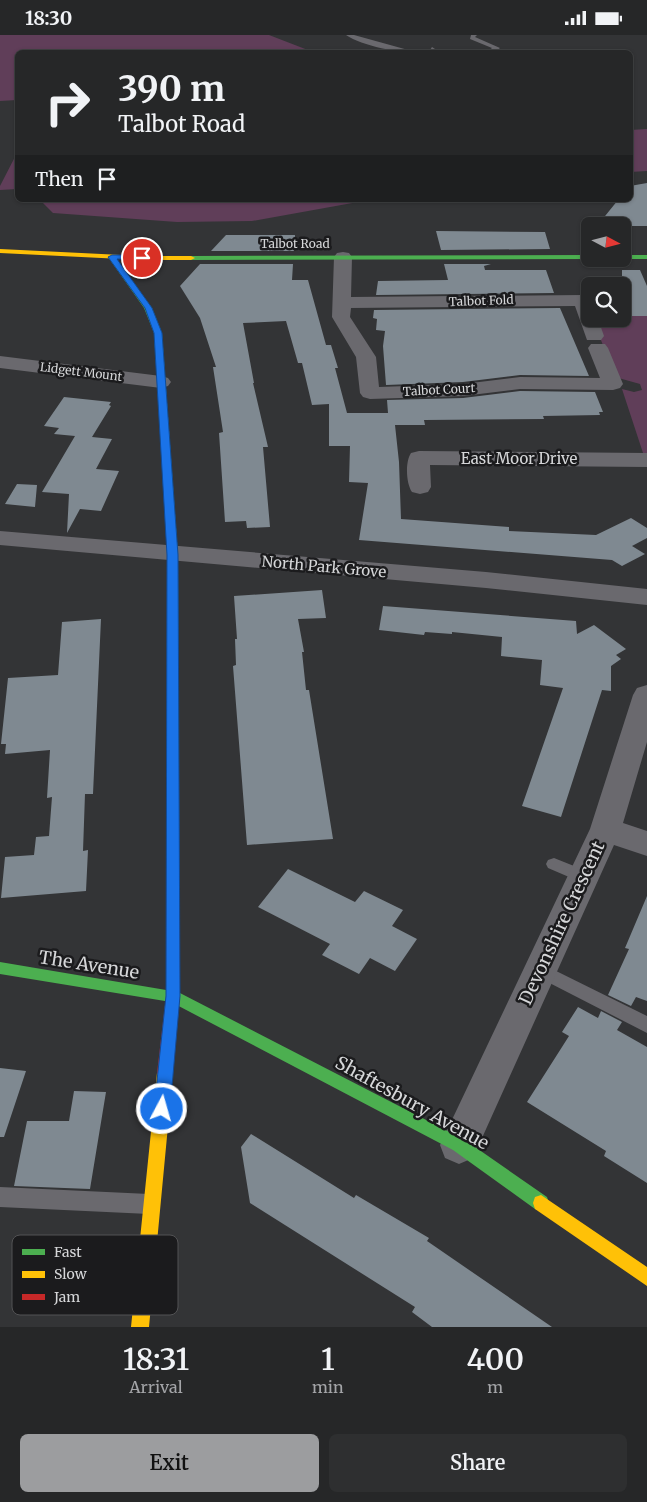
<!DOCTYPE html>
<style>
body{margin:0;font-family:Merriweather,serif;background:#2e2f30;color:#f1f3f6;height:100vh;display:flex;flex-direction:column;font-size:19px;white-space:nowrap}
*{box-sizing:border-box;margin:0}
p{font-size:16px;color:#a4a5a8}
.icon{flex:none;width:28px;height:28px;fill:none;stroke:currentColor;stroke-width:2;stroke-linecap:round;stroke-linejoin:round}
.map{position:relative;height:1292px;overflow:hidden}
.side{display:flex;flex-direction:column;background:#262728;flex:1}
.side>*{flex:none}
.guide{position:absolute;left:15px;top:15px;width:618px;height:152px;border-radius:8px;box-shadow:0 1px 4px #0004,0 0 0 1px #424445;background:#262728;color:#f1f3f6;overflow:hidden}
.needle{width:32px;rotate:97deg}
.tools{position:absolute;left:581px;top:182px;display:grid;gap:10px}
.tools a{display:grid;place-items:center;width:50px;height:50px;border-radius:8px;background:#262728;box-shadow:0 1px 4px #0004,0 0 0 1px #424445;font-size:25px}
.pin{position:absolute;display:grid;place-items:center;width:42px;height:42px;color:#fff;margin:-21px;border:2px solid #fff;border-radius:50%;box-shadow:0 1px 5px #0007}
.me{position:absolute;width:55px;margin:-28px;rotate:6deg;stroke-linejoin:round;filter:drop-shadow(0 0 4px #0008)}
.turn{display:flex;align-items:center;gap:18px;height:105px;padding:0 20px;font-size:22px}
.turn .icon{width:65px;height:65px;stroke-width:2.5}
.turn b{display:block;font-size:35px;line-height:42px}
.then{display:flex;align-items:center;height:48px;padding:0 20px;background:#0003;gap:10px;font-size:19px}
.eta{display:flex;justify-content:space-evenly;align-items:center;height:85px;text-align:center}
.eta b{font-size:30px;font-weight:600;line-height:35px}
.primary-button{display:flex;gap:10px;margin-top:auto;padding:10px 20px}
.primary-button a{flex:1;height:58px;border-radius:8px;background:#9c9d9f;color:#111;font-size:20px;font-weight:600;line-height:58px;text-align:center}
.primary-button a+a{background:#2e2f30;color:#f1f3f6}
.status{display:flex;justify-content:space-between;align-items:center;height:35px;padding:0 25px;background:#262728;direction:ltr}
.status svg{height:14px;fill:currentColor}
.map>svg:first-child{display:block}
.green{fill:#603e59}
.building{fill:#7f8991}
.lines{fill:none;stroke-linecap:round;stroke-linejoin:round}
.lane{fill:#6a696e;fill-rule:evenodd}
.street{fill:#6a696e;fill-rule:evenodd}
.fast{fill:#4caf50;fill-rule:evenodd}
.slow{fill:#ffc107;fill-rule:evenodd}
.jam{fill:#c62828;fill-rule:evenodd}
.route{fill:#1a73e8;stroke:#114b97}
.labels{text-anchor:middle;stroke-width:5;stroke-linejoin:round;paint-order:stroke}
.far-street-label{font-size:12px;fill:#d5d6d8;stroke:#1b1b1d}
.street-label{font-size:15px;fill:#d5d6d8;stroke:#1b1b1d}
.near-street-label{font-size:18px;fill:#d5d6d8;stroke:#1b1b1d}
.key{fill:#1b1b1d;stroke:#535355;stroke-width:1}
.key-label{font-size:14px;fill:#d5d6d8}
</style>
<div class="status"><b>18:30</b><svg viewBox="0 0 49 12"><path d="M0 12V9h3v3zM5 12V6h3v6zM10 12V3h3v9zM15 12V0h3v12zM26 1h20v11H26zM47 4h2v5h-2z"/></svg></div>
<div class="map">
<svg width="647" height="1292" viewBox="0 0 647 1292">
<rect width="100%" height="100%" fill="#333436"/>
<path class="green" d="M0,0H269L313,17L18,18L17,65L0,66Z
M647,94V136L630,137V95Z
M17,118V154L0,155V151Z
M40,165H369L252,186L177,187L53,178Z
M623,281H647V421H644L622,354L634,357L642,355L640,349L615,342L593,284H622Z"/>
<path class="building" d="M647,148V191H627L629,197H622V191H597L618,165H630V151Z
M436,196L545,197L550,214L441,215Z
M226,200H295L294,216H211Z
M200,229H293L292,245H308L326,310H331L338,333H335L347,378H388L387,365L463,363L520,356L595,357L603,377H599L600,380L543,381L544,384L424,385L425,390H395L399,427L401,484L509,492V496L596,500L631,483L647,493V503L632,511L645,519L622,531L612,525L359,505L368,448L349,447L350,411H329V369L312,370L302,328H298L286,286L243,288L254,348H253L268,412H263L270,492L247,493L246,486L225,487L219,398L223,397L213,332H216L200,283L180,251Z
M444,229H491L484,231L485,235H546L554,258L376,260L378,246L448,245Z
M622,235H640L647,251V281H631L629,277H622Z
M560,273L589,341L520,340L463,347L386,350L383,311L385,296L376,295L377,284L373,283L374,275Z
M64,362L111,367L109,370L111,371L92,402L112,404L96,434L119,436L101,476L80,474L67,498L69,459L42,457L75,401L54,399L59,393L44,391Z
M17,449L37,450L35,472L5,469Z
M322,555L326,583L298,584L304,617H302L306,655H309L333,804L247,810L233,631L236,630L235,604H237L234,561Z
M383,571L576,586L577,599L594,590L626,614L616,620L621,624L611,631V656L602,655L561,782L522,771L563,653L540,650L542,625L501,621L502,602L452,597V599L425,597L424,600L379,595Z
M101,584L93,759H85L83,816L88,815L86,856L1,863L5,822L34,820L36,802L49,801L52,762L47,763L50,715L5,719L6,709H1L8,643L58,640L62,587Z
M288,834L355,867L364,856L403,875L392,891L417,904L395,936L370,923L359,939L322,920L330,909L258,872Z
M647,861V966L636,962L631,971L608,960L629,914L625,913Z
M578,972L598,983L601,976L622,987L617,995L647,1012V1148L604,1121L606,1116L527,1067L569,1001L562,997Z
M0,1033L26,1036L4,1102H0Z
M74,1056L106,1057L90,1154L14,1151L27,1086H69Z
M251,1099L354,1163L356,1160L429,1203L427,1206L552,1292H432L412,1277L415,1272L250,1168L241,1112Z"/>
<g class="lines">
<path class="lane" d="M346,0H354L419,18C400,18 362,11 346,0Z
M471,0H477L475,2L500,13L494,18H486L492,13L470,4Z
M432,12L435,14L434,18H428Z
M554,823L589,837L591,842L589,847L583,848L548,833L546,829L548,825Z
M540,928L647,981V998L534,940L531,935L534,930Z
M0,1152L149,1159L156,1162L159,1169L156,1176L149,1179L0,1172Z"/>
<path class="street" d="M343,217L349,218L352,222L351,262L582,260L590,263V284H598L604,301L601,305H587L575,271L351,273L350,282L376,322L379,352L463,349L520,342L600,343L588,313L591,309H605L608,313L623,349L620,353L613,355L520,354L463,361L370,364L363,362L360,358L356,322L332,282L334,222L337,218Z
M0,321L161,341L168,343L171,347L168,351L161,353L0,333Z
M419,416L647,418V432L430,430L431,452L428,457L420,459L412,457C406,448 405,427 411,418Z
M0,496L486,537L647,554V570L486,553L0,510Z
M647,650V707L623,788L647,796V821L614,810L473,1123L459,1129L445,1123L440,1110L590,794L633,660L637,653Z"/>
<path class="fast" d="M590,220L591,224H590L191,225L187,223L191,221Z
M622,220H647V224H621H622Z
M110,221H114L152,273L162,298L178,520L179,817L178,821L173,822L168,821L167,817L168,520L154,298L144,273L108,222Z
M0,927L178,957L465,1105L547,1162L549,1168L547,1174L541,1176L535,1174L453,1115L171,967L0,939Z"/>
<path class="slow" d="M0,214L142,221H191L195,223L191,225H142L0,218Z
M165,1031L170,1033L173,1038L149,1292H131L157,1038L160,1033Z
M541,1160L647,1232V1251L535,1174L533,1168L535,1162Z"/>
<path class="jam" d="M173,812L178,813L179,817L180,961L173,1038L170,1043L165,1045L160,1043L157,1038L166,961L167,817L168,813Z"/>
</g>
<path class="route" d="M112,220H142L146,223L142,225L117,224L152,273L162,298L178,520L180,961L170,1074L167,1080L162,1082L156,1080L154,1074L166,961L167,520L154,298L145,273L108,222Z"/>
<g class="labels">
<g class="far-street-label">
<text x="295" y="213">Talbot Road</text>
<text transform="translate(481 266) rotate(-2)" y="4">Talbot Fold</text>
<text transform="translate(81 337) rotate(7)" y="4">Lidgett Mount</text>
<text transform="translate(439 355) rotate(-3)" y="4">Talbot Court</text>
</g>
<g class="street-label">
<text x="519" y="429">East Moor Drive</text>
<text transform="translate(324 532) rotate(5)" y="5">North Park Grove</text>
</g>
<g class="near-street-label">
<text transform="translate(562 888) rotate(-65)" y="6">Devonshire Crescent</text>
<text transform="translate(89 930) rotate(9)" y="6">The Avenue</text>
<text transform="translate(412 1068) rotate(29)" y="6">Shaftesbury Avenue</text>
</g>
</g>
<rect x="12" y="1200" width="166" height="80" rx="8" class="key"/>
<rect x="22" y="1214" width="23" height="6" fill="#4caf50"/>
<rect x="22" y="1236" width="23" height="7" fill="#ffc107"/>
<rect x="22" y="1259" width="23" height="6" fill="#c62828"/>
<g class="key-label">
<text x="54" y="1222">Fast</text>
<text x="54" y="1244">Slow</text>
<text x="54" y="1267">Jam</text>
</g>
</svg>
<div class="tools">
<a><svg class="needle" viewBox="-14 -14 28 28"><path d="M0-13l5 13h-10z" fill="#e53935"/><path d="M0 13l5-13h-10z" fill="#a4a5a8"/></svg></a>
<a><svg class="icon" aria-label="search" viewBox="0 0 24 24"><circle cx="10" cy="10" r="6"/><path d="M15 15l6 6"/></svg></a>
</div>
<div class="pin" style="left:142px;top:223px;background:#d93025"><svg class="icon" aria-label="arrive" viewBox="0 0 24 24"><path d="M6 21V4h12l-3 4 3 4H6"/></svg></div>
<svg class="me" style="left:162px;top:1074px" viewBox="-20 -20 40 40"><circle r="17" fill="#1a73e8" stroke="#fff" stroke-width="3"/><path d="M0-11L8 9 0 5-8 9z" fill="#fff"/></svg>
<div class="guide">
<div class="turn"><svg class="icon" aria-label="right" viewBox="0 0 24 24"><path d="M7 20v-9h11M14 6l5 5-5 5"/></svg><div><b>390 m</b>Talbot Road</div></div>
<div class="then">Then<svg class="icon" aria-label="arrive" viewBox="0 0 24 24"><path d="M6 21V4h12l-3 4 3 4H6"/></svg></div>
</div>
</div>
<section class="side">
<div class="eta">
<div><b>18:31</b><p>Arrival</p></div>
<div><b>1</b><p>min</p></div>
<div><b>400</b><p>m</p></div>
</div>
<div class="primary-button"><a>Exit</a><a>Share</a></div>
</section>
